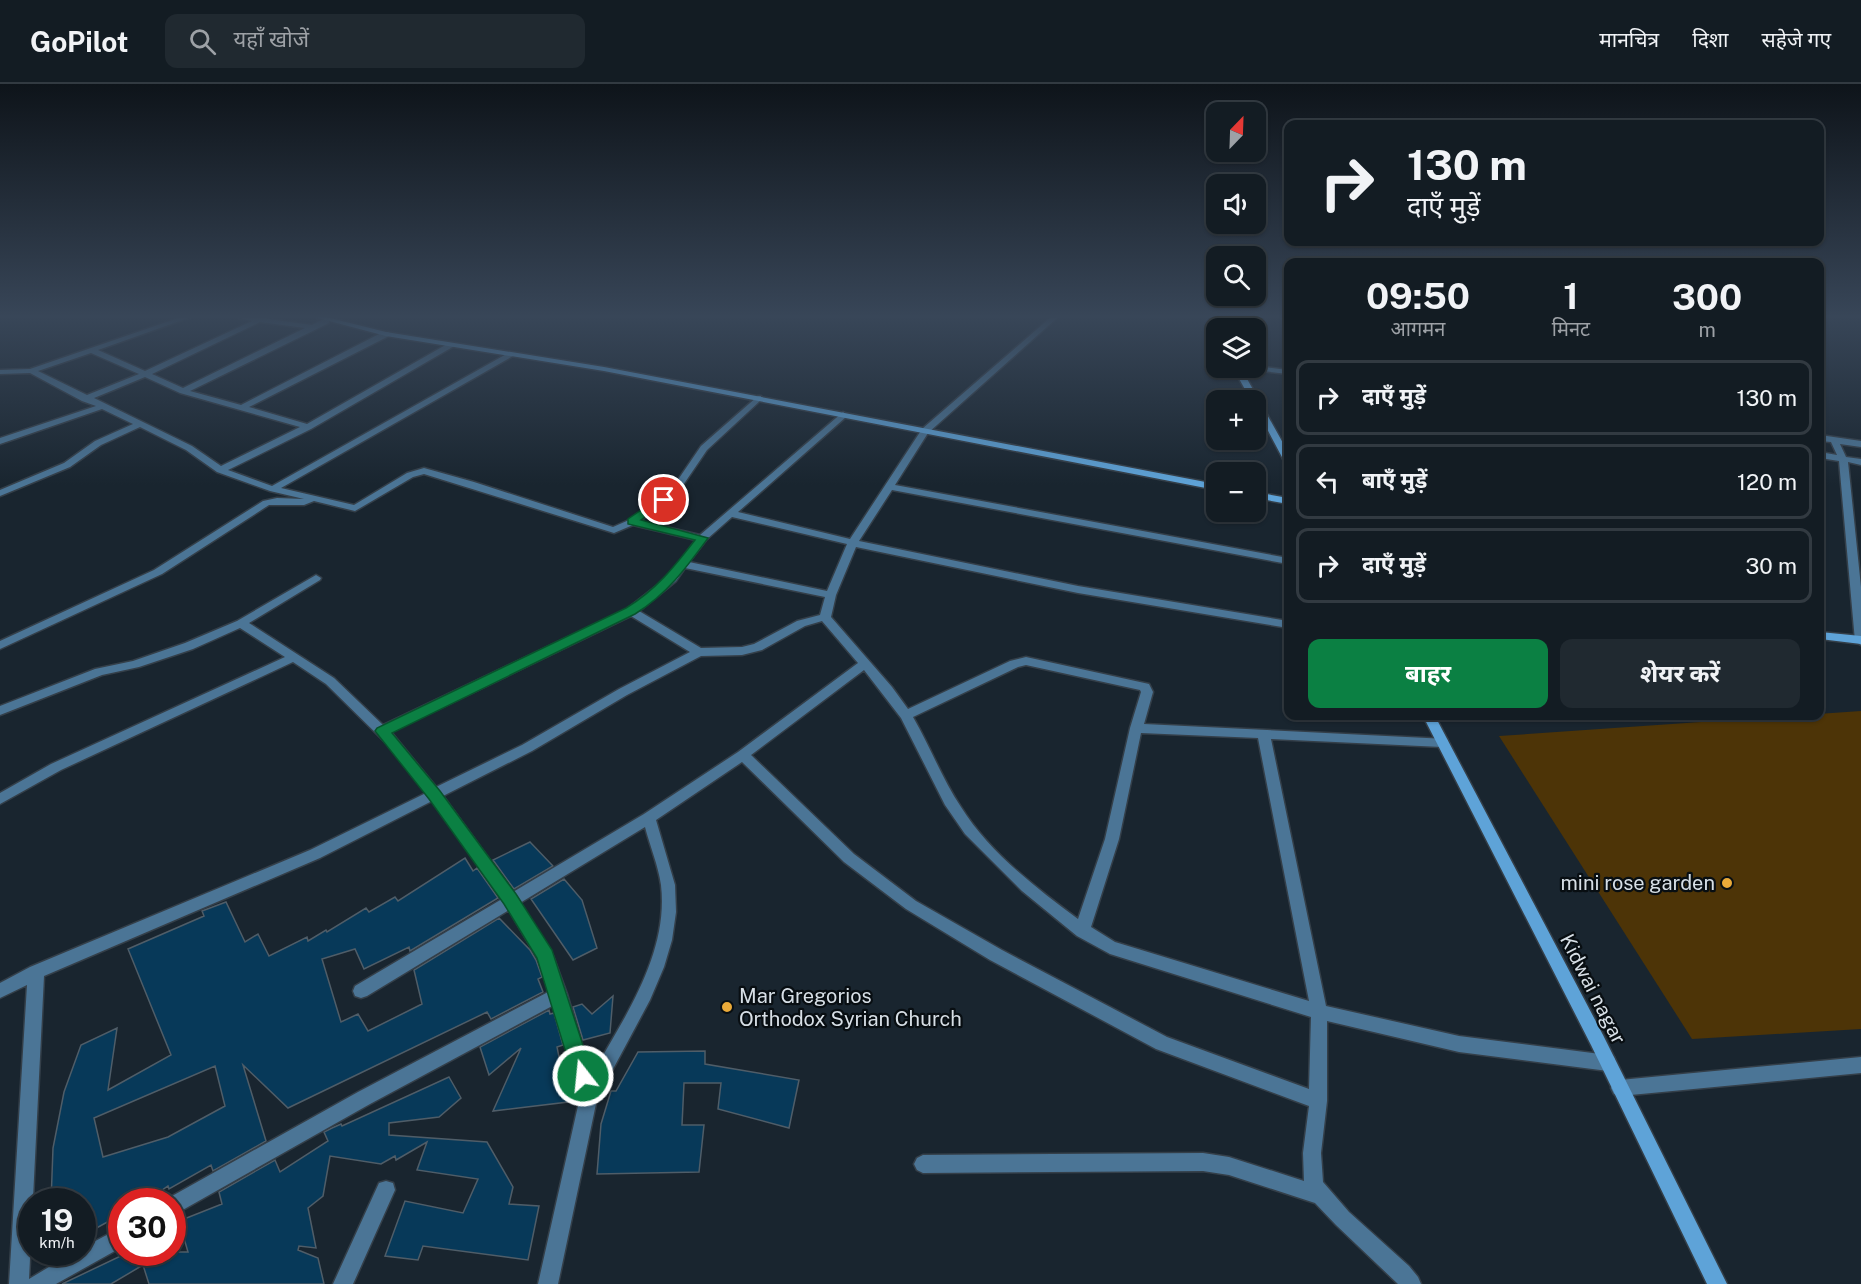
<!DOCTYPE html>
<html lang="hi">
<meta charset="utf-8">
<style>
body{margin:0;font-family:"Public Sans","Noto Sans Devanagari",sans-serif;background:#202930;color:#f1f3f6;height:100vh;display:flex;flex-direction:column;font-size:22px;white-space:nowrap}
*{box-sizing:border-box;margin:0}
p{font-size:20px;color:#9da1a6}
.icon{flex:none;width:33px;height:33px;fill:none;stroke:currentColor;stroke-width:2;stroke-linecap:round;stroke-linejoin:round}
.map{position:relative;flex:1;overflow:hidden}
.drawer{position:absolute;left:1284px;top:174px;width:540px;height:462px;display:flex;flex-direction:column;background:#131c23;border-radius:12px;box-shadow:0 2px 4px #0004,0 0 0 2px #323a41}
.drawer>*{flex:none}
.banner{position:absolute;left:1284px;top:36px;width:540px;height:126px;border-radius:12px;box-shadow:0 2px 4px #0004,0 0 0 2px #323a41;background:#131c23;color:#f1f3f6;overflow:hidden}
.needle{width:39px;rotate:23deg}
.fabs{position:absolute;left:1206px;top:18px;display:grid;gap:12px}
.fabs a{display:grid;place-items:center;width:60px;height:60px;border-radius:12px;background:#131c23;box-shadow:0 2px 4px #0004,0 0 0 2px #323a41;font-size:30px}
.speed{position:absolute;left:18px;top:1104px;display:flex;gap:12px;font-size:30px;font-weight:700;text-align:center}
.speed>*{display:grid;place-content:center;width:78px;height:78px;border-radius:50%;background:#131c23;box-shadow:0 2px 4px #0004,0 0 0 2px #323a41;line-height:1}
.speed small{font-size:15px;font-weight:400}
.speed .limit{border:9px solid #d22;background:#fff;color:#111}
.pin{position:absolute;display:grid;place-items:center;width:51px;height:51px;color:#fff;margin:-26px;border:3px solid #fff;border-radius:50%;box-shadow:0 2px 6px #0007}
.me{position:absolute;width:66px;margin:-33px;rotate:344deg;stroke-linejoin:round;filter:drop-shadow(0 0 4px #0008)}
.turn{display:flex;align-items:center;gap:21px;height:126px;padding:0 24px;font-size:27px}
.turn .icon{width:78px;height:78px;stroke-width:2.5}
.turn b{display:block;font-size:42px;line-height:51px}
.eta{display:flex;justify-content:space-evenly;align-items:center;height:102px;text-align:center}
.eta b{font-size:36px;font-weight:700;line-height:42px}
.primary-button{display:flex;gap:12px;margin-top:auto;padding:12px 24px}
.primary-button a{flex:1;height:69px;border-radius:12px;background:#0b8043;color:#fff;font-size:24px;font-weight:700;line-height:69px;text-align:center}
.primary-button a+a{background:#202930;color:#f1f3f6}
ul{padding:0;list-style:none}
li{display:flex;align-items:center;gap:18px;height:75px;margin:0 12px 9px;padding:0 12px;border:3px solid #323a41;border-radius:12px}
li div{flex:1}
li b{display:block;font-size:22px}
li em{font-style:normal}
header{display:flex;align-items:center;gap:36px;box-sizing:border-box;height:84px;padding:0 30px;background:#131c23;border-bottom:2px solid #323a41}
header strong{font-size:28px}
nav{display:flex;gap:33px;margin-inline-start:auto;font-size:21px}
.search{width:420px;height:54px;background:#202930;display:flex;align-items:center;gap:15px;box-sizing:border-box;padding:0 21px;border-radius:12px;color:#9da1a6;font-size:22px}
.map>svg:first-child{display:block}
.green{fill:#4d3407}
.building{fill:#073959;stroke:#4f5d68;stroke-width:1.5;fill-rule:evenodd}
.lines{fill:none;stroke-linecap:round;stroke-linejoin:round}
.street-casing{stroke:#343f49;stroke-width:3}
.secondary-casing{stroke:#343f49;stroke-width:3}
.street{fill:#4b7596;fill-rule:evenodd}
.secondary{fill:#5ea3d8;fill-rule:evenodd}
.route{fill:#0b8043;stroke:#07532c;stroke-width:1.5}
.poi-dot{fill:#eaaa39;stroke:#080e12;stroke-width:2}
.labels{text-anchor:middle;stroke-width:4.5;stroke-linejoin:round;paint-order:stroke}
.near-poi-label{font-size:20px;fill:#d7dfe6;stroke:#080e12;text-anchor:end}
.near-street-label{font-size:20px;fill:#d7dfe6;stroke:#080e12}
</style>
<header>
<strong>GoPilot</strong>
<div class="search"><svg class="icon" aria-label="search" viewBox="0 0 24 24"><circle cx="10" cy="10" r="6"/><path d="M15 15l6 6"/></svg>यहाँ खोजें</div>
<nav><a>मानचित्र</a><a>दिशा</a><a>सहेजे गए</a></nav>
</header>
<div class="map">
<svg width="1861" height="1200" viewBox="0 0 1861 1200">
<rect width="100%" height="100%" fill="#19252f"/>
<path class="green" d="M1861,627V945L1692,955L1499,652Z"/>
<path class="building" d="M530,758L553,782L514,805L493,776Z
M465,774L473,787L477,784L498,814L410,867L409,863L364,885L355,865L322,875L341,938L358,930L368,947L422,920L414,886L499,834L530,866L536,876L542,893L538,895L543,908L491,935L487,928L288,1024L243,981L266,1057L213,1087L211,1081L169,1105L168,1102L145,1118H122V1130L82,1152V1118H51L53,1064L64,1008L81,961L117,944L108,1006L171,971L128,865L204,832L202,827L226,818L245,858L258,850L269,872L307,853L308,857L326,846L327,848L366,824L369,828L395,813L398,817ZM215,982L225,1022L168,1053L103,1073L94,1034Z
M564,795L582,816L597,864L573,876L531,815Z
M613,912L610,949L583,956L573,923L582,920L592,930Z
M549,926L550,930L554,929L563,961L557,963L568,1018L493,1027L521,964L489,991L480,963Z
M705,967V980L799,996L789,1044L718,1025L721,999H684L682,1041H704L699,1088L597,1090L601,1040L611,1007H616L638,968Z
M449,993L461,1014L439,1033L389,1039V1051L487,1058L513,1103L509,1120L539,1122L528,1176L423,1162L418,1176L385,1172L405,1117L463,1129L478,1095L417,1086L427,1058L396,1076L395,1072L381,1080L330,1072L323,1112L308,1124L316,1164L299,1162L298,1166L318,1174L324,1200H149L143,1181L111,1200H62L129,1168H188L179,1137L222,1120L219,1108L275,1076L280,1088L328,1057L324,1048L332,1044L341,1040L342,1042Z"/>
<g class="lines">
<g class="street-casing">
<path id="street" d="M181,233H191L98,266L145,287L252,237L237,233H254L312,241L323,235H329V239L190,307L241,321L383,248H389V252L249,323L307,340L449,259L456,261L311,345L228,386L272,402L510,268L514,270L513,272L281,404L354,421L407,389L424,384L474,398L613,443L629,436L671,406L701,362L758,312H761V316L707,366L677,410L640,437L700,451L843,328L847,331L846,333L738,428L850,455L922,345L1051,233H1058L928,349L895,401L1288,474V480L892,406L859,457L1078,502L1288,537V544L1078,509L856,463L836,511L831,533L892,603L908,625L1010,577L1026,573L1149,600L1153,608L1144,640L1447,655L1448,658L1447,661L1442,663L1271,655L1326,922L1459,952L1608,971L1614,973L1616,979L1614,985L1608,987L1459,968L1327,937V1017L1321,1069L1323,1098L1349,1128L1409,1182L1418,1193L1421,1200H1398L1336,1141L1315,1119L1229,1091L1203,1087L923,1089L917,1086L914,1080L917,1074L923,1071L1203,1069L1229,1073L1304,1097L1303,1069L1309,1022L1156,965L990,876L906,825L844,778L742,678L656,736L675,801L676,828L672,856L664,883L650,916L597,1015L558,1200H538L580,1013L554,921L370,1020L172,1132V1118L165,1116L358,1008L550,907L538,875L509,826L367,912L361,914L355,912L353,907L355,902L502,815L432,717L320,774L44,892L29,1195L74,1168H82V1164L122,1143V1163L56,1200H9L27,901L0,914V899L30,883L310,766L426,709L387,660L326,600L293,578L61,686L0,720V709L51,680L285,573L240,544L193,565L139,583L102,591L0,631V622L95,585L133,577L185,559L237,537L316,491L321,494L320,496L249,539L334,594L383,641L627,525L668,493L696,456L633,441L614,449L424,390L413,393L355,427L314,417L304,421H269L162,490L0,565V557L154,486L263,417L277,414L304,415L270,407L217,388L186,366L140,343L101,361L70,383L0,412V406L64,379L95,357L133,340L102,325L0,360V354L96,322L82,317L30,289L0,290V286L30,285ZM260,238L305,244L183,304L152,290ZM91,269L139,290L87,311L38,287ZM145,293L180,309L300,343L221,382L192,362L94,314ZM732,433L847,460L827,507L689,478L706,456ZM685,484L825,513L820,531L797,537L754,560L742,563L701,564L639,527L676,497ZM631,532L690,568L619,605L522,661L436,703L391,648ZM822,537L858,579L738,668L644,730L513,808L443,712L532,667L627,611L701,572L742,571L762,566L805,542ZM1026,581L1140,606L1141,608L1130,644L1105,755L1078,835C1036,804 989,768 961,723C942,695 930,662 913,633L1018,583ZM864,586L901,634L945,721L965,750L1022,807L1077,852L1110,870L1311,933L1309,1005L1167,953L1002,866L916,817L854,770L751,671ZM1141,649L1258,654L1309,917L1115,858L1091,843L1119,755ZM645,743C650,762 658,781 661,801C669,870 624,934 591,992L567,910L553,872L520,819Z
M1280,233H1288V235H1281Z
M1256,282L1288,286V290L1254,286L1250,284H1256Z
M1820,351L1861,357V363L1840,360L1846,373L1861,375V381L1848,378L1861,503V561L1855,557L1839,377L1820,374V368L1837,371L1831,358L1820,357Z
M1861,973V989L1620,1012L1614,1010L1611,1004L1614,998L1620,996Z
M386,1097L393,1099L395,1106L353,1200H333L379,1099Z"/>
</g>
<g class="secondary-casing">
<path id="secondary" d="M314,233H326L386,248L604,283L1216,400V406L604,287L386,252Z
M1246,233H1254L1245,244H1239Z
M1233,284H1241L1288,368V378L1283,375L1256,324V316H1251Z
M1256,408L1288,414V420L1256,414Z
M1820,548L1861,552V560L1820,555Z
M1423,632H1435L1603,951L1727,1200H1707L1591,961Z"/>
</g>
<use href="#street" class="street"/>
<use href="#secondary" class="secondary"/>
</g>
<linearGradient id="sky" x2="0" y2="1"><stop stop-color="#0e141a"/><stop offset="0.58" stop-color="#384658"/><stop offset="1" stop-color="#384658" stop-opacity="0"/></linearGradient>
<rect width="1861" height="401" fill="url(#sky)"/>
<path class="route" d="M660,413L669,416L641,436L708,454C686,484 667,510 635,530L392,649L440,707L516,810L552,866L593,992L590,999L583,1001L576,999L573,992L537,874L504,820L429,715L375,647L377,644L626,524C656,506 674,483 695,456L628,440V435Z"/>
<g class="poi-dot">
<circle cx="1727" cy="799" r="6"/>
<circle cx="727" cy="923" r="6"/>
</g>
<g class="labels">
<g class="near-poi-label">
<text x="1715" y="806">mini rose garden</text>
<text x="739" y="919" text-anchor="start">Mar Gregorios<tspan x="739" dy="23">Orthodox Syrian Church</tspan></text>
</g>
<g class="near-street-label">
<text transform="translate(1593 905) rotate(63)" y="7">Kidwai nagar</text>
</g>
</g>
</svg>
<div class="fabs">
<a><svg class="needle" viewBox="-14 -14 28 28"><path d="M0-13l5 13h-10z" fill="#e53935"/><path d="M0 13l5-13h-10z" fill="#9da1a6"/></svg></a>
<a><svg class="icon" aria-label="sound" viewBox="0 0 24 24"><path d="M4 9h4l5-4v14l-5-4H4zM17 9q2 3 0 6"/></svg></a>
<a><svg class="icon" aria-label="search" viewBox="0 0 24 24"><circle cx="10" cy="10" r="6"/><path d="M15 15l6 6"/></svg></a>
<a><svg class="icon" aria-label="layers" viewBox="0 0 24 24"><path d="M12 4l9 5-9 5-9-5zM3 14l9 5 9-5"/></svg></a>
<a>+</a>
<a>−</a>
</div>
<div class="speed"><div>19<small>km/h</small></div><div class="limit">30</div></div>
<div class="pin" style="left:664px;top:416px;background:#d93025"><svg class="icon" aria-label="arrive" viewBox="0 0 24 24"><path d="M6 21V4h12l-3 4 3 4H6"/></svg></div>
<svg class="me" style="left:583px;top:992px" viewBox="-20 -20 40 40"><circle r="17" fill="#0b8043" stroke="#fff" stroke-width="3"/><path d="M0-11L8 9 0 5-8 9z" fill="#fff"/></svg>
<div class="banner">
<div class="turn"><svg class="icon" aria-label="right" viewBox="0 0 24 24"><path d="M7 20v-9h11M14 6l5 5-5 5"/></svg><div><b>130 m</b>दाएँ मुड़ें</div></div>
</div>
<section class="drawer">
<div class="eta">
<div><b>09:50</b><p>आगमन</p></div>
<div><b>1</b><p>मिनट</p></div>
<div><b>300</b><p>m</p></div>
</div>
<ul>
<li><svg class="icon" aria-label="right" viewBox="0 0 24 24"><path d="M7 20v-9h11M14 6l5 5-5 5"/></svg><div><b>दाएँ मुड़ें</b></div><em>130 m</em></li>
<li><svg class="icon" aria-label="left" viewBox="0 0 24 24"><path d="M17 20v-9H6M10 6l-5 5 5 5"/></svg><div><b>बाएँ मुड़ें</b></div><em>120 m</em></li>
<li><svg class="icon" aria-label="right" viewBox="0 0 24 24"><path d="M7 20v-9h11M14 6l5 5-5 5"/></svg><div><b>दाएँ मुड़ें</b></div><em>30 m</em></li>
</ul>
<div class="primary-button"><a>बाहर</a><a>शेयर करें</a></div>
</section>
</div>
